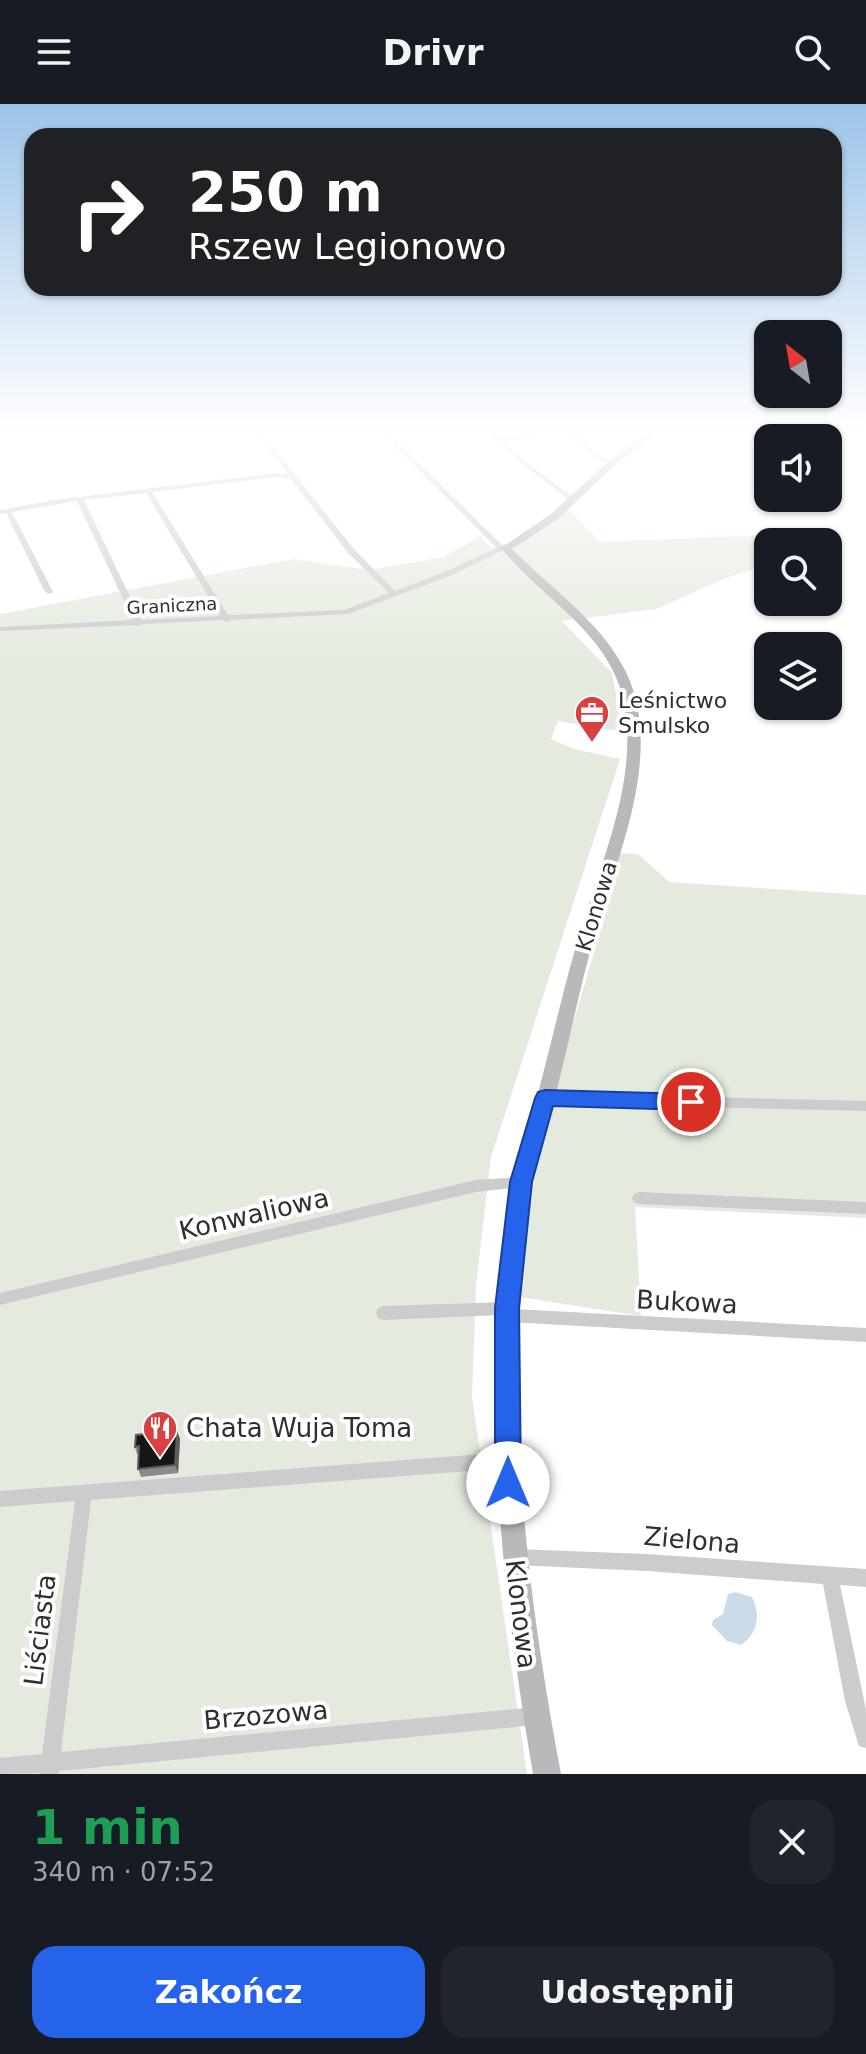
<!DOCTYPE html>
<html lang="pl">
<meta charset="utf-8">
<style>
body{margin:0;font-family:"DejaVu Sans",sans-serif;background:#20242c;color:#f1f3f6;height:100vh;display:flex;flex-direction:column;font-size:30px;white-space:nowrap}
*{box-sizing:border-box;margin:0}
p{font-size:26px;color:#9ea1a6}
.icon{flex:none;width:44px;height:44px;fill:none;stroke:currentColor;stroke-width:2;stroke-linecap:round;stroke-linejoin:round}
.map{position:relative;height:1670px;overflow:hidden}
.drawer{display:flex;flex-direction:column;background:#171b24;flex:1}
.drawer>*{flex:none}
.hud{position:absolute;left:24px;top:24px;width:818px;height:168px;border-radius:24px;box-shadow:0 2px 6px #0004;background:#202124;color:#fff;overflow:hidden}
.needle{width:52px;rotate:329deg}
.controls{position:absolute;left:754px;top:216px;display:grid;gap:16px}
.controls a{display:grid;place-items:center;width:88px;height:88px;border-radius:16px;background:#171b24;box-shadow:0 2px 6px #0004;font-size:40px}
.pin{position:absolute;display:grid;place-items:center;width:68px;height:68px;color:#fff;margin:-34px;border:4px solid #fff;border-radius:50%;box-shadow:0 2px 8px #0007}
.me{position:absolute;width:88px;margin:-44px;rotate:0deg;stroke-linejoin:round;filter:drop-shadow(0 0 6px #0008)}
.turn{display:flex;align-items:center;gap:28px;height:168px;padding:0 32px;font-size:36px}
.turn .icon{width:104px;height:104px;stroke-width:2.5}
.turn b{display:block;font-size:56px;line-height:68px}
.round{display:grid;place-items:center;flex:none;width:84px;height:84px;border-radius:24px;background:#20242c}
.summary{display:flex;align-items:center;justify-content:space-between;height:136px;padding:0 32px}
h1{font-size:48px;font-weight:700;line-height:60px;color:#1e9e55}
.button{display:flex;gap:16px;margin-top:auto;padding:16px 32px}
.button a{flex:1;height:92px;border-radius:24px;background:#2563eb;color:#fff;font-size:32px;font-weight:700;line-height:92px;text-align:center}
.button a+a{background:#20242c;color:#f1f3f6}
header{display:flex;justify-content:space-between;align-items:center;height:104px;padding:0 32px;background:#171b24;font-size:36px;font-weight:700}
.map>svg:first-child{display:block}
.green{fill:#e4ebde}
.water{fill:#ccdbe9}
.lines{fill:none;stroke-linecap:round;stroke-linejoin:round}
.street{fill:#ccc;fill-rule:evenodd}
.secondary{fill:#b9b9b9;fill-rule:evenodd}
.wall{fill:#8a8a8a}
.shaded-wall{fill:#5c5c5c}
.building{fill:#161616;stroke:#5c5c5c;stroke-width:2}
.route{fill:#2563eb;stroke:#184099;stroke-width:2}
.labels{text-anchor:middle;stroke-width:8;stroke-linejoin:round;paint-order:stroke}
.far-street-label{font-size:18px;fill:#2f2f2f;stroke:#fff}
.poi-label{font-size:22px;fill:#2f2f2f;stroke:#fff;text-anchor:start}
.street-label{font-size:22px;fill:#2f2f2f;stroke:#fff}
.near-street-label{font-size:26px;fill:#2f2f2f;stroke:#fff}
.near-poi-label{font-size:26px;fill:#2f2f2f;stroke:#fff;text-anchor:start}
</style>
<header><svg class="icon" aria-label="menu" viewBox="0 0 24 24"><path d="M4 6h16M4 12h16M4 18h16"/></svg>Drivr<svg class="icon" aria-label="search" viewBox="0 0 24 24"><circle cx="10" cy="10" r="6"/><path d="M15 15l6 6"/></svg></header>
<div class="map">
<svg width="866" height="1670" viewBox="0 0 866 1670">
<rect width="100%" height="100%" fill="#fff"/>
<path class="green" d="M568,405L600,438L822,429L826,438H768V461L731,472L656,505L562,517L612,569L623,628L558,617L551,635L574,645L620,655L491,1053L476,1181L472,1293L527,1670H0V510L294,455L368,466L444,453L480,432L491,444C522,439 544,426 568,405Z
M615,749L638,750L669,778L866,791V1114L635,1103L641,1212L519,1193L530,1065L612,788Z"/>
<path class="water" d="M735,1488L752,1493C761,1511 758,1529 741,1541L727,1537L712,1521L713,1516L723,1510L728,1490Z"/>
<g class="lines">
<path class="street" d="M256,329H262L354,445L395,487L444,468L497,444L382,329H389L502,441L507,440L511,442L450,472L348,510L231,516L227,518L223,516L143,520L139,522L135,521L0,527V523L133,516L77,397L12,408L53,488L49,490L45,488L6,409L0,410V406L54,396L276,369L288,370ZM276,373L291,375L348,449L389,489L344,506L228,511L152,388ZM146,389L220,512L141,516L84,396Z
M488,329H495L500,334L540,329H558L555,331L504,337L529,360L575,395V397H571L525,362Z
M566,329H573L605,355L615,359L612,361L601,357Z
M545,989L866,997V1007L545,999L541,997L539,994L541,991Z
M521,1073L526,1074L528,1078L526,1082L521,1083L476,1088L0,1201V1189L476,1076Z
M639,1088L866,1098V1110L639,1100L634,1098L632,1094L634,1090Z
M507,1198L512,1199L514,1205L866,1224V1238L507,1218L502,1216L500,1211L383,1216L378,1214L376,1209L378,1204L383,1202Z
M509,1348L515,1350L517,1356L515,1362L509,1364L91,1396L61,1648L536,1603L542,1606L545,1612L542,1618L536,1621L59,1667L58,1670H40V1669L0,1670V1654L42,1650L75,1397L0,1403V1387Z
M515,1445L647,1450L866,1465V1483L840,1481L866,1606V1644L859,1642L845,1597L823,1480L647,1467L515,1461L509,1459L507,1453L509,1447Z"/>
<path class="secondary" d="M645,329H656L615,361L559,414L512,445C561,495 629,535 639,611C648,679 620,749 600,813C582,871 571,931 556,989C548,1019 536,1047 531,1077C526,1102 526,1128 524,1154C507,1328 529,1499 561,1670H533C504,1499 484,1327 503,1153C506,1128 506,1101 511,1076C517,1046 530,1018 538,989C554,930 566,871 585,813C605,749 634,680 626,611C618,533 546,499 501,444L551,410L609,357Z"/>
</g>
<path class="wall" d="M177,1327L180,1335L178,1369L141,1373L138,1365L139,1350H137L135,1343Z"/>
<path class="shaded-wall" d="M177,1327L180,1335L178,1369L175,1361Z"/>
<path class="building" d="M177,1327L175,1361L138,1365L139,1342L135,1343L136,1331Z"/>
<linearGradient id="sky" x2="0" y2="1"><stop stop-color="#9dc4e8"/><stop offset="0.58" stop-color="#fff"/><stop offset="1" stop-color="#fff" stop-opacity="0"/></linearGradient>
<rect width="866" height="563" fill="url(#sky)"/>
<path class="route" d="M545,986L691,990L699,992L702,998L699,1003L691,1006L553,1002L532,1078L519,1204L521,1379L517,1388L508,1392L499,1388L495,1379V1204L510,1078L535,994L538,988Z"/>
<defs>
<g id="office-pin" transform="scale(1.8)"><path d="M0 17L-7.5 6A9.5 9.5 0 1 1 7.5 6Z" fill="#d74140" stroke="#fff"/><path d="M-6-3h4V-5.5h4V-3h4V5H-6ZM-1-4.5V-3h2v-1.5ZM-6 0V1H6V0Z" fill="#fff"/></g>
<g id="restaurant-pin" transform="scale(1.8)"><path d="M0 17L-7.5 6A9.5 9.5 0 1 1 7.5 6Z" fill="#d74140" stroke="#fff"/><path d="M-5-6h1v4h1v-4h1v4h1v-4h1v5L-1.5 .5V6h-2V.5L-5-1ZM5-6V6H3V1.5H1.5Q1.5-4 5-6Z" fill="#fff"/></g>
</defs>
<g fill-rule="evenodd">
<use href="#office-pin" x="592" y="609"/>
<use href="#restaurant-pin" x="160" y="1324"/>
</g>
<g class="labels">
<g class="far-street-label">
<text transform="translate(172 502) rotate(-3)" y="6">Graniczna</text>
</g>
<g class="poi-label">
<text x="618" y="604">Leśnictwo<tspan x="618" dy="25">Smulsko</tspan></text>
</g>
<g class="street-label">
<text transform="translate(596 802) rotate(-73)" y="8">Klonowa</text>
</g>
<g class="near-street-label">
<text transform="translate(254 1110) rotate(-13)" y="9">Konwaliowa</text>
<text transform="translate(687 1198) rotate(3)" y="9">Bukowa</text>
<text transform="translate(692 1436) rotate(5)" y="9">Zielona</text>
<text transform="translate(521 1510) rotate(83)" y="9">Klonowa</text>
<text transform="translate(40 1526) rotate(-83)" y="9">Liściasta</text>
<text transform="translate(266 1611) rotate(-5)" y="9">Brzozowa</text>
</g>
<g class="near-poi-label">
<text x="186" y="1333">Chata Wuja Toma</text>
</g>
</g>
</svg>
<div class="controls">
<a><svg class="needle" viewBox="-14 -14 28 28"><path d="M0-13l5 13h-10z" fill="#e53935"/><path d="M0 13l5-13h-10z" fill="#9ea1a6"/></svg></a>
<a><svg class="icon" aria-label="sound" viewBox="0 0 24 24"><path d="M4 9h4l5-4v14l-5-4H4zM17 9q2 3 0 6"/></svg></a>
<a><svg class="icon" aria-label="search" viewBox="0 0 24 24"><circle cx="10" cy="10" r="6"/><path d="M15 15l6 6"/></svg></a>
<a><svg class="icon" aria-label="layers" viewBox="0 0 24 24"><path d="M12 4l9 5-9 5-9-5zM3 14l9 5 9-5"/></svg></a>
</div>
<div class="pin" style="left:691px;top:998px;background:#d93025"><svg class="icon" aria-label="arrive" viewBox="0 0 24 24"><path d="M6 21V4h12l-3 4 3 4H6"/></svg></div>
<svg class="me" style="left:508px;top:1379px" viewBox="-20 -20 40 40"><circle r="19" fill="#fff"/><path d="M0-13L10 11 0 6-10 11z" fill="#2563eb"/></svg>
<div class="hud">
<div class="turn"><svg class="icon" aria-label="right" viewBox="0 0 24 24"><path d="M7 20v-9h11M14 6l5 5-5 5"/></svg><div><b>250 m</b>Rszew Legionowo</div></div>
</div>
</div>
<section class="drawer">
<div class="summary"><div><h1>1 min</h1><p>340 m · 07:52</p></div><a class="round"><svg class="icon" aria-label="close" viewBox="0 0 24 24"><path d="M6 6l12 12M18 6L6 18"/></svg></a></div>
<div class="button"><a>Zakończ</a><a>Udostępnij</a></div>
</section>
